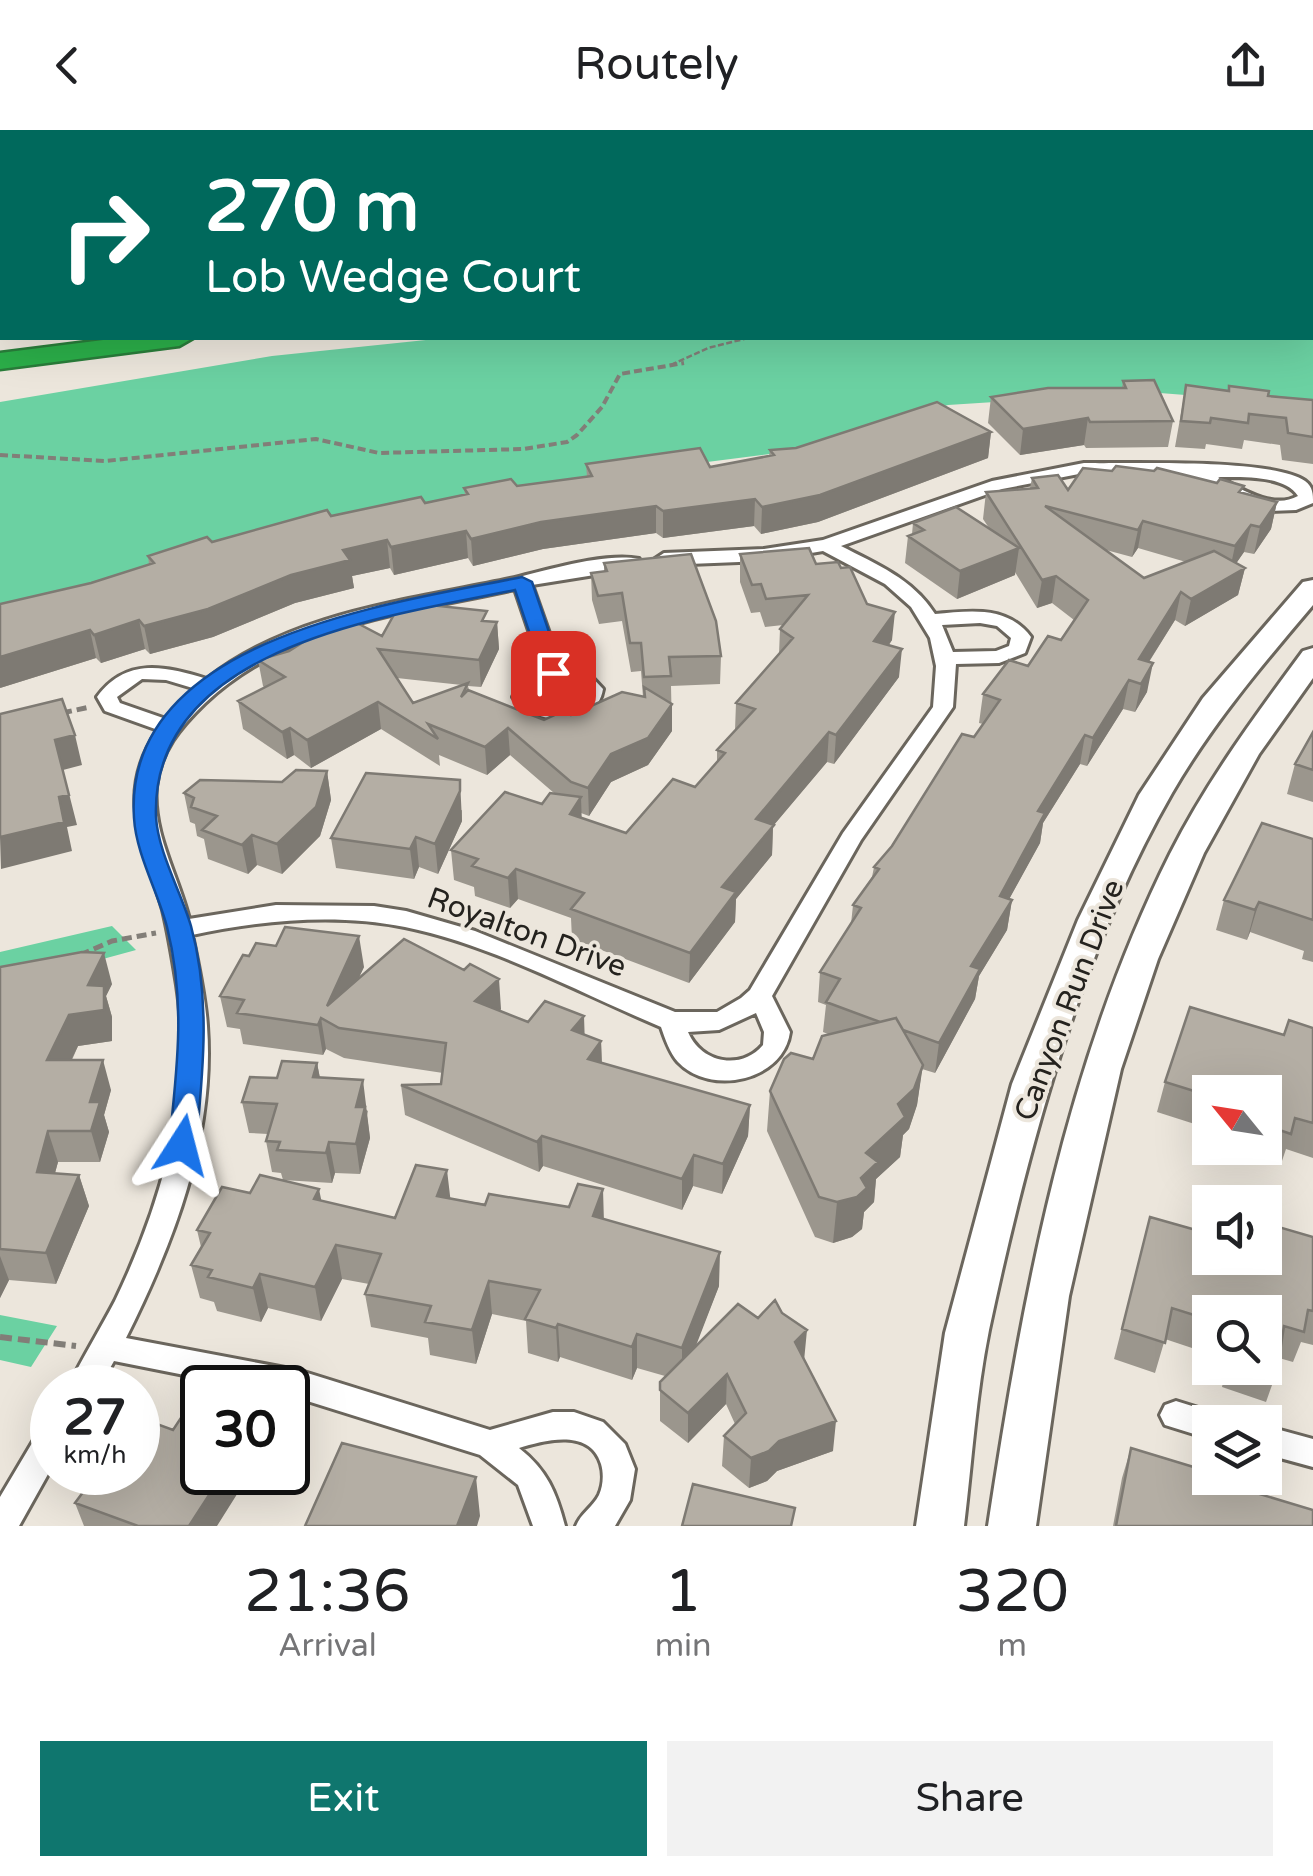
<!DOCTYPE html>
<style>
body{margin:0;font-family:"Varela Round",sans-serif;background:#f2f2f2;color:#202124;height:100vh;display:flex;flex-direction:column;font-size:38px;white-space:nowrap}
*{box-sizing:border-box;margin:0}
p{font-size:32px;color:#757577}
.icon{flex:none;width:55px;height:55px;fill:none;stroke:currentColor;stroke-width:2;stroke-linecap:round;stroke-linejoin:round}
.map{position:relative;height:1396px;overflow:hidden}
.panel{display:flex;flex-direction:column;background:#fff;flex:1}
.panel>*{flex:none}
.guide{position:absolute;left:0px;top:0px;width:1315px;height:210px;box-shadow:0 10px 40px #0002;background:#00695c;color:#fff;overflow:hidden}
.needle{width:65px;rotate:300deg}
.fabs{position:absolute;left:1192px;top:945px;display:grid;gap:20px}
.fabs a{display:grid;place-items:center;width:90px;height:90px;border-radius:0px;background:#fff;box-shadow:0 10px 40px #0002;font-size:50px}
.speed{position:absolute;left:30px;top:1235px;display:flex;gap:20px;font-size:50px;font-weight:700;text-align:center}
.speed>*{display:grid;place-content:center;width:130px;height:130px;border-radius:50%;background:#fff;box-shadow:0 10px 40px #0002;line-height:1}
.speed small{font-size:25px;font-weight:400}
.speed .limit{border:5px solid #111;border-radius:15px;background:#fff;color:#111}
.pin{position:absolute;display:grid;place-items:center;width:85px;height:85px;color:#fff;margin:-42px;border-radius:20px;box-shadow:0 5px 15px #0006}
.me{position:absolute;width:110px;margin:-55px;rotate:9deg;stroke-linejoin:round;filter:drop-shadow(0 0 8px #0008)}
.turn{display:flex;align-items:center;gap:35px;height:210px;padding:0 40px;font-size:45px}
.turn .icon{width:130px;height:130px;stroke-width:2.5}
.turn b{display:block;font-size:70px;line-height:85px}
.eta{display:flex;justify-content:space-evenly;align-items:center;height:170px;text-align:center}
.eta b{font-size:60px;font-weight:600;line-height:70px}
.button{display:flex;gap:20px;margin-top:auto;padding:20px 40px}
.button a{flex:1;height:115px;border-radius:0px;background:#0f766e;color:#fff;font-size:40px;font-weight:600;line-height:115px;text-align:center}
.button a+a{background:#f2f2f2;color:#202124}
header{display:flex;justify-content:space-between;align-items:center;height:130px;padding:0 40px;background:#fff;font-size:45px;font-weight:600}
.map>svg:first-child{display:block}
.green{fill:#6bd1a2}
.lines{fill:none;stroke-linecap:round;stroke-linejoin:round}
.street-casing{stroke:#6b665d;stroke-width:6}
.secondary-casing{stroke:#6b665d;stroke-width:6}
.highway-casing{stroke:#297d3a;stroke-width:5}
.path-far3{stroke:#827e78;stroke-width:2.5;stroke-dasharray:6 2.5;stroke-linecap:butt}
.path-far2{stroke:#827e78;stroke-width:4;stroke-dasharray:8 4;stroke-linecap:butt}
.path-far1{stroke:#827e78;stroke-width:5;stroke-dasharray:10 5;stroke-linecap:butt}
.path{stroke:#827e78;stroke-width:6;stroke-dasharray:12 6;stroke-linecap:butt}
.street{fill:#fff;fill-rule:evenodd}
.secondary{fill:#fff;fill-rule:evenodd}
.highway{fill:#2bae49;fill-rule:evenodd}
.wall{fill:#9b968d;fill-rule:evenodd}
.shaded-wall{fill:#7e7a73}
.building{fill:#b4aea4;stroke:#7e7a73;stroke-width:2.5}
.route{fill:#1a73e8;stroke:#114b97;stroke-width:2.5}
.labels{text-anchor:middle;stroke-width:8;stroke-linejoin:round;paint-order:stroke}
.street-label{font-size:30px;fill:#24221e;stroke:#ece6dc}
</style>
<header><svg class="icon" aria-label="back" viewBox="0 0 24 24"><path d="M15 5l-7 7 7 7"/></svg>Routely<svg class="icon" aria-label="share" viewBox="0 0 24 24"><path d="M12 15V3M7 8l5-5 5 5M5 13v7h14v-7"/></svg></header>
<div class="map">
<svg width="1313" height="1396" viewBox="0 0 1313 1396">
<rect width="100%" height="100%" fill="#ece6dc"/>
<path class="green" d="M1313,9V275L1147,262L948,275L786,322L605,345L0,491V272L272,226L445,208H1312Z
M112,796L136,820L0,857V822Z
M0,1185L57,1196L31,1237L0,1230Z"/>
<g class="lines">
<g class="street-casing">
<path id="street" d="M249,0H261V2H249Z
M0,52H2V60H0Z
M0,153H2V161H0Z
M1084,333C1129,334 1273,328 1305,351C1313,357 1313,364 1313,373L1296,380L1268,381L1231,368L1191,346L1084,343L1002,359L841,416C876,434 913,449 935,484C970,481 1007,475 1031,507L1025,523L999,533L956,534L953,577L861,710L772,866L790,902C784,950 711,967 678,932C670,923 665,909 661,897C578,862 493,815 405,797C335,783 262,790 192,805C198,835 205,865 207,896C215,1006 174,1112 126,1208L301,1241L490,1300L553,1282H574L603,1292L625,1314L635,1339L630,1370L615,1396H576C581,1383 593,1377 599,1365C603,1356 604,1344 601,1334C590,1298 545,1310 519,1318C547,1340 556,1362 565,1396H533L518,1355L480,1325L288,1265V1258H250L114,1231L99,1258H68C82,1228 100,1200 115,1171C162,1073 194,964 177,855C173,830 169,805 163,780C144,715 114,664 158,600L105,581L97,567C126,527 165,536 207,549C293,482 407,471 510,449C545,441 605,422 639,429L641,433L632,439L532,455L561,537L588,543L603,559C596,602 534,595 513,567L522,548L542,539L515,459C407,483 289,494 205,573C180,597 160,621 156,657C152,703 178,745 189,789L276,775L374,776L406,781L475,801L675,882H717L741,868L750,860L843,703L933,577L936,536L930,508L911,477L885,454L823,421L764,431L664,435L655,429L664,423L764,419L823,410L992,351ZM1218,347C1241,347 1285,345 1298,366C1273,380 1241,359 1218,347ZM980,493L997,496L1011,508L1009,516L996,521L953,522L942,495ZM142,549L166,550L196,559L166,589L120,573L117,567ZM565,549L583,559L581,568L564,577H549L533,566L540,554ZM756,883L764,902L763,915C741,941 701,933 688,902L719,900Z
M1176,1271L1221,1285L1224,1292H1210V1309L1165,1295L1160,1285L1165,1275Z
M52,1294V1337L19,1396H0V1367L41,1298Z
M1265,1296L1313,1309V1337L1265,1324Z"/>
</g>
<g class="secondary-casing">
<path id="secondary" d="M1313,450V475C1262,535 1212,594 1172,663C1080,823 1027,1021 989,1200C976,1264 972,1331 964,1396H916L945,1203L1012,954L1078,790L1139,665L1203,568L1303,452Z
M1313,518V548L1259,624L1204,723L1158,829L1121,939L1069,1166L1036,1396H988C1023,1166 1065,934 1170,724C1207,651 1255,586 1303,521Z"/>
</g>
<g class="highway-casing">
<path id="highway" d="M0,177H2V193H0Z
M119,208H193L179,216L0,239V223Z"/>
</g>
<path class="path-far3" d="M671,235L708,218L748,208"/>
<path class="path-far2" d="M0,325L105,331L316,309L379,323L523,319L567,312L577,305L602,277L620,244L684,233"/>
<path class="path-far1" d="M62,583L90,577
M80,825L112,811L156,803"/>
<path class="path" d="M0,1207L76,1216"/>
<use href="#street" class="street"/>
<use href="#secondary" class="secondary"/>
<use href="#highway" class="highway"/>
</g>
<path class="wall" d="M764,0H832L828,2H764Z
M835,0H930L929,2H841Z
M1123,251L1173,291L1168,317L1086,318L1084,315L1020,325L988,293L991,267L1122,258Z
M1186,255L1313,270V334L1282,330L1280,315L1244,310L1242,319L1206,314L1205,319L1175,317Z
M991,302L988,328L818,392L761,404L754,396L663,408L656,403L543,419L473,436L468,428L394,445L390,438L352,446L354,458L295,473L213,507L150,524L145,519L101,533L96,528L0,558L91,453L149,434L148,426L331,386L425,373L465,365L464,358L517,356L587,347L586,334L710,337L769,326L770,320Z
M1032,348L1068,360L1242,363L1277,372L1271,399L1254,424L1244,422L1236,433L1245,438L1238,465L1185,496L1175,490L1149,532L1147,562L1135,582L1123,579L1087,636L1080,634L1043,693L1040,713L1009,769L1012,770L1007,800L979,846L975,869L935,943L922,939L917,975L909,999L903,1005L900,1027L876,1049L874,1072L864,1082L862,1099L852,1107L833,1113L815,1107L767,1001L770,961L813,929L828,904L823,902L826,875L818,872L820,842L851,794L853,775L872,747L874,737L892,716L983,594L979,593L983,564L1028,536L1061,510L1074,490L1052,473L1037,478L1015,442V445L957,469L905,433L908,406L912,404L913,393L989,398L983,389L986,362L1030,358ZM1138,418L1186,432L1144,448L1106,420L1132,427Z
M740,424L841,438L892,510L889,515L899,547L834,634L827,632L773,696L772,725L736,769L735,792L689,853L572,809L571,788L518,769L510,778L475,766L474,757L454,750L451,720L542,674L554,663L510,625L487,645L439,625L440,636L381,599L311,638L294,625L287,629L243,599L238,571L265,558L263,556L258,530L382,506L487,491L497,492L499,519L481,557L468,556L469,560L544,590L643,567L641,541L631,542L622,491L599,494L592,470L591,443L604,441V433L721,526L720,554L671,556L672,601L648,635L611,652L589,686L581,683V688L626,703L695,657L717,632V620L735,600L736,573L779,524L780,499L783,495L765,497L760,482L751,483L740,452ZM397,548L415,550L462,555L413,573Z
M1313,602V672L1287,664L1295,634Z
M327,641L331,670L320,706L282,744L257,735L248,744L208,729L204,709L197,706L195,694L190,692L184,663L282,652Z
M462,680V691L438,744L419,737L414,749L336,738L331,708Z
M1313,709V832L1302,829L1304,821L1250,802L1247,810L1216,800L1224,770Z
M0,837L112,854L106,866L112,887V911L78,916L72,930L111,960L104,985L109,1002L100,1032H58L55,1043L79,1045L89,1076L56,1154L9,1150L0,1168Z
M364,837L358,849L501,879L500,881L528,892L584,886V905L601,911L602,933L750,975L748,1006L722,1064L693,1056L682,1080L543,1036L539,1042L405,985L401,955L441,954L443,943L344,928L326,919L323,925L243,914L240,899L227,897L220,866Z
M1313,898V1028L1286,1019L1281,1034L1248,1023L1250,1018H1265V962H1210V981L1209,980L1204,997L1157,982L1165,952L1284,905Z
M317,933L320,948L368,981L367,986L370,1008L360,1044L335,1043L332,1053L283,1050L281,1043L272,1042L266,1011L268,1004L249,1003L242,972L277,948Z
M451,1069L604,1089L719,1156L695,1216L804,1229L833,1321L777,1341L767,1351L749,1358L722,1336L724,1306L735,1294L726,1274L688,1313L660,1291V1252L665,1246L637,1238L632,1250L560,1227L558,1232L528,1223L526,1191L492,1184L476,1234L430,1225L428,1208L371,1197L365,1164L369,1154L342,1149L321,1191L268,1178L261,1192L217,1181L214,1172L200,1168L191,1135L201,1117L197,1100L322,1071L395,1088Z
M1150,1087L1210,1128L1313,1107V1215L1301,1212L1293,1232L1279,1228L1277,1241L1266,1272L1222,1257L1226,1238H1265V1182H1210V1224L1165,1209L1155,1243L1114,1229Z
M1131,1318L1233,1356L1313,1396H1113L1122,1348Z
M75,1373L217,1396H84Z"/>
<path class="shaded-wall" d="M141,0H212L202,2H131Z
M810,0H832L828,2H810Z
M2,33V51L0,52V34Z
M2,125V144L0,145V126Z
M1088,288L1084,315L1020,325L1023,299Z
M991,302L988,328L818,392L761,404L762,377Z
M755,369L754,396L663,408V381Z
M1277,372L1271,399L1254,424L1260,397Z
M656,376V403L543,419L473,436L471,409L541,392Z
M1143,391L1138,418L1132,427L1138,400Z
M1251,395L1244,422L1229,444L1235,416Z
M466,401L468,428L394,445L391,417Z
M387,410L390,438L352,446L354,458L295,473L213,507L150,524L144,496L343,420Z
M1019,418L1015,445L957,469L960,441Z
M1245,438L1238,465L1185,496L1191,469Z
M1056,446L1052,473L1037,478L1042,450Z
M1181,462L1175,490L1136,552L1139,529Z
M895,482L892,510L871,539L874,511Z
M139,490L145,519L101,533L94,505Z
M497,492L499,519L481,557L479,530Z
M90,500L96,528L0,558V527Z
M902,519L899,547L834,634L836,605Z
M1153,533L1147,562L1135,582L1141,554Z
M1129,550L1123,579L1087,636L1093,608Z
M378,572L381,599L311,638L307,610Z
M672,574V601L648,635L611,652L589,686L588,658L611,624Z
M290,598L294,625L287,629L282,602Z
M508,598L510,625L487,645L485,617Z
M829,602L827,632L773,696L772,725L736,769L735,792L689,853L690,823L756,689Z
M75,605L82,635L63,640L77,695L67,697L72,721L1,739L0,707L59,667L55,610Z
M1085,605L1080,634L1043,693L1040,713L995,795L1000,766L1038,681Z
M327,641L331,670L320,706L282,744L277,714Z
M460,650L462,691L438,744L435,714Z
M581,667L582,697L570,684Z
M252,705L257,735L248,744L242,715Z
M416,707L419,737L414,749L410,719Z
M516,739L518,769L510,778L508,748Z
M1012,770L1007,800L979,846L975,869L935,943L939,913L971,836Z
M1259,772L1250,802L1247,810L1255,780Z
M359,806L364,837L336,896L327,876Z
M104,823L112,854L106,866L112,887V911L78,916L56,961L47,930L69,885L88,855Z
M499,849L501,879L478,902L475,871Z
M584,886L585,916L572,900Z
M321,888L326,919L323,925L318,895Z
M601,911L602,942L588,929Z
M103,930L111,960L104,985L109,1002L100,1032L91,1001L90,972Z
M317,933L323,964L313,947Z
M923,935L917,975L909,999L903,1005L900,1027L876,1049L874,1072L864,1082L862,1099L852,1107L833,1113L837,1072L866,1023Z
M363,950L370,1008L360,1044L356,1014V977Z
M750,975L748,1006L722,1064L723,1034Z
M48,1001L58,1032L47,1072L37,1042Z
M542,1006L543,1036L539,1042L537,1012Z
M329,1012L335,1043L332,1053L326,1023Z
M694,1025L693,1056L682,1080V1049Z
M447,1040L451,1074L437,1066Z
M79,1045L89,1076L56,1154L46,1123Z
M319,1059L326,1093L314,1069Z
M603,1059L604,1093L593,1086Z
M336,1115L342,1149L321,1191L315,1157Z
M720,1122L719,1156L682,1252V1218Z
M0,1126L9,1150L0,1168Z
M260,1144L268,1178L261,1192L253,1158Z
M489,1151L492,1184L476,1234L472,1200Z
M558,1194L560,1227L558,1232L556,1198Z
M807,1200L804,1231L795,1212Z
M637,1204V1238L632,1250V1217Z
M727,1244L726,1274L688,1313V1283Z
M836,1291L833,1321L777,1341L767,1351L749,1358L751,1328L779,1311Z
M224,1342H251L217,1396H189Z
M476,1347L480,1386L477,1396H457Z"/>
<path class="building" d="M1,0H141L131,2H2V33L0,34Z
M524,0H552L554,2H524Z
M605,0H724L727,2H604Z
M882,0H927L919,2H888Z
M0,87H2V125L0,126Z
M1154,250L1173,291L1090,292L1088,288L1023,299L991,267L1048,258H1126L1123,251Z
M1186,255L1229,261V256L1269,261L1268,266L1313,270V307L1288,303L1286,288L1249,284L1248,293L1211,288L1210,293L1181,291Z
M937,272L991,302L820,365L762,377L755,369L663,381L656,376L541,392L471,409L466,401L391,417L387,410L343,420L350,430L291,445L208,479L144,496L139,490L94,505L90,500L0,527V474L91,453L154,433L148,426L207,407L212,412L327,380L331,386L421,367L425,373L468,364L464,358L511,349L517,356L592,346L586,334L700,318L710,337L774,325L770,320L796,318Z
M1116,336L1154,341L1157,338L1217,353L1220,349L1244,356L1239,362L1277,372L1260,397L1251,395L1235,416L1143,391L1138,400L1045,376L1144,448L1214,421L1245,438L1191,469L1181,462L1139,529L1153,533L1141,554L1129,550L1093,608L1085,605L1038,681L1045,683L1000,766L1012,770L971,836L980,839L939,913L903,900L896,888L880,892L826,872L840,849L820,842L861,778L853,775L879,739L874,737L892,716L962,604L974,607L1000,570L983,564L1009,530L1028,536L1048,506L1061,510L1088,470L1056,446L1042,450L986,362L1038,358L1032,348L1058,345L1068,360L1083,338L1112,341Z
M956,377L1019,418L960,441L908,406L924,400L913,393Z
M809,418L816,434L838,432L841,438L850,437L867,474L895,482L874,511L902,519L836,605L829,602L756,689L774,695L722,757L736,762L690,823L571,779L584,763L516,739L508,748L472,736L478,729L451,720L505,662L542,674L550,663L581,667L570,684L626,703L673,649L695,657L725,623L717,620L755,579L736,573L793,508L780,499L808,465L766,469L761,454L752,455L740,424Z
M691,424L716,491L721,526L669,527L671,546L644,547L641,513H630L622,463L598,466L591,443L607,441L604,433Z
M401,472L487,481L482,491L497,492L479,530L378,519L413,573L468,553L461,567L468,560L544,590L565,580L571,585L622,562L645,567L644,557L672,574L648,608L611,624L588,658L571,652L508,598L485,617L428,594L438,609L378,572L307,610L290,598L282,602L238,571L285,547L258,530L289,521L316,504L357,493L382,506Z
M62,569L75,605L55,610L69,665L59,667L64,692L0,707V584Z
M1313,602V640L1295,634Z
M296,640L327,641L316,677L277,714L252,705L242,715L202,700L217,686L191,677L194,668L184,663L200,650L282,652Z
M366,643L460,650V661L435,714L416,707L410,719L331,708Z
M1262,693L1313,709V790L1259,772L1255,780L1224,770Z
M285,797L359,806L327,876L404,809L464,840L470,834L499,849L475,871L528,892L545,871L584,886L572,900L601,911L588,929L750,975L723,1034L694,1025L682,1049L542,1006L537,1012L401,955L441,954L446,913L339,898L321,888L318,895L237,883L244,870L220,866L243,825L249,826L256,813L276,816Z
M82,822L104,823L88,855L104,856V880L69,885L47,930H103L90,972H100L91,1001H48L37,1042L79,1045L46,1123L0,1119V837Z
M1190,877L1284,905L1289,890L1313,898V993L1295,988L1291,1004L1265,995V962H1259L1217,950L1214,962H1210V966L1165,952Z
M896,888L923,935L914,959L898,974L905,987L866,1023L878,1032L861,1048L867,1058L857,1067L837,1072L819,1067L770,961L784,929L791,923L813,929L822,906Z
M282,931L317,933L313,947L363,950L356,977H365L356,1014L329,1012L326,1023L277,1020L280,1012L266,1011L277,974L242,972L250,947L277,948Z
M416,1035L447,1040L437,1066L485,1075L489,1064L569,1077L578,1054L603,1059L593,1086L720,1122L682,1218L637,1204L632,1217L558,1194L556,1198L525,1189L540,1160L489,1151L472,1200L425,1192L431,1176L365,1164L381,1124L336,1115L315,1157L260,1144L253,1158L208,1147L212,1140L191,1135L210,1103L197,1100L222,1057L250,1063L260,1045L319,1059L314,1069L395,1088Z
M1150,1087L1210,1104V1128H1265V1093L1313,1107V1181L1308,1180L1304,1202L1284,1196L1277,1241L1265,1237V1182H1210V1190L1172,1178L1165,1213L1122,1199Z
M775,1170L782,1183L807,1200L795,1212L836,1291L779,1311L769,1321L751,1328L724,1306L746,1283L727,1244L688,1283L660,1260V1252L738,1174L758,1188Z
M194,1268L202,1272V1342H224L189,1396H138L75,1373L98,1342H138V1287L173,1300Z
M342,1313L476,1347L457,1396H305Z
M1131,1318L1210,1342V1348H1228L1234,1349L1233,1356L1313,1380V1396H1116Z
M693,1354L795,1378L791,1396H682Z"/>
<path class="route" d="M522,447L532,452L563,543L560,547L543,543L515,460C391,486 150,515 156,687C158,722 181,762 191,796C211,869 203,941 196,1015L182,1026L173,1023L169,1015C177,940 186,872 167,797C158,762 136,724 134,688C122,507 395,473 522,447Z"/>
<g class="labels">
<g class="street-label">
<text transform="translate(527 802) rotate(20)" y="10">Royalton Drive</text>
<text transform="translate(1069 870) rotate(-69)" y="10">Canyon Run Drive</text>
</g>
</g>
</svg>
<div class="fabs">
<a><svg class="needle" viewBox="-14 -14 28 28"><path d="M0-13l5 13h-10z" fill="#e53935"/><path d="M0 13l5-13h-10z" fill="#757577"/></svg></a>
<a><svg class="icon" aria-label="sound" viewBox="0 0 24 24"><path d="M4 9h4l5-4v14l-5-4H4zM17 9q2 3 0 6"/></svg></a>
<a><svg class="icon" aria-label="search" viewBox="0 0 24 24"><circle cx="10" cy="10" r="6"/><path d="M15 15l6 6"/></svg></a>
<a><svg class="icon" aria-label="layers" viewBox="0 0 24 24"><path d="M12 4l9 5-9 5-9-5zM3 14l9 5 9-5"/></svg></a>
</div>
<div class="speed"><div>27<small>km/h</small></div><div class="limit">30</div></div>
<div class="pin" style="left:553px;top:543px;background:#d93025"><svg class="icon" aria-label="arrive" viewBox="0 0 24 24"><path d="M6 21V4h12l-3 4 3 4H6"/></svg></div>
<svg class="me" style="left:182px;top:1015px" viewBox="-20 -20 40 40"><path d="M0-17L14 15 0 8-14 15z" fill="#1a73e8" stroke="#fff" stroke-width="4"/></svg>
<div class="guide">
<div class="turn"><svg class="icon" aria-label="right" viewBox="0 0 24 24"><path d="M7 20v-9h11M14 6l5 5-5 5"/></svg><div><b>270 m</b>Lob Wedge Court</div></div>
</div>
</div>
<section class="panel">
<div class="eta">
<div><b>21:36</b><p>Arrival</p></div>
<div><b>1</b><p>min</p></div>
<div><b>320</b><p>m</p></div>
</div>
<div class="button"><a>Exit</a><a>Share</a></div>
</section>
